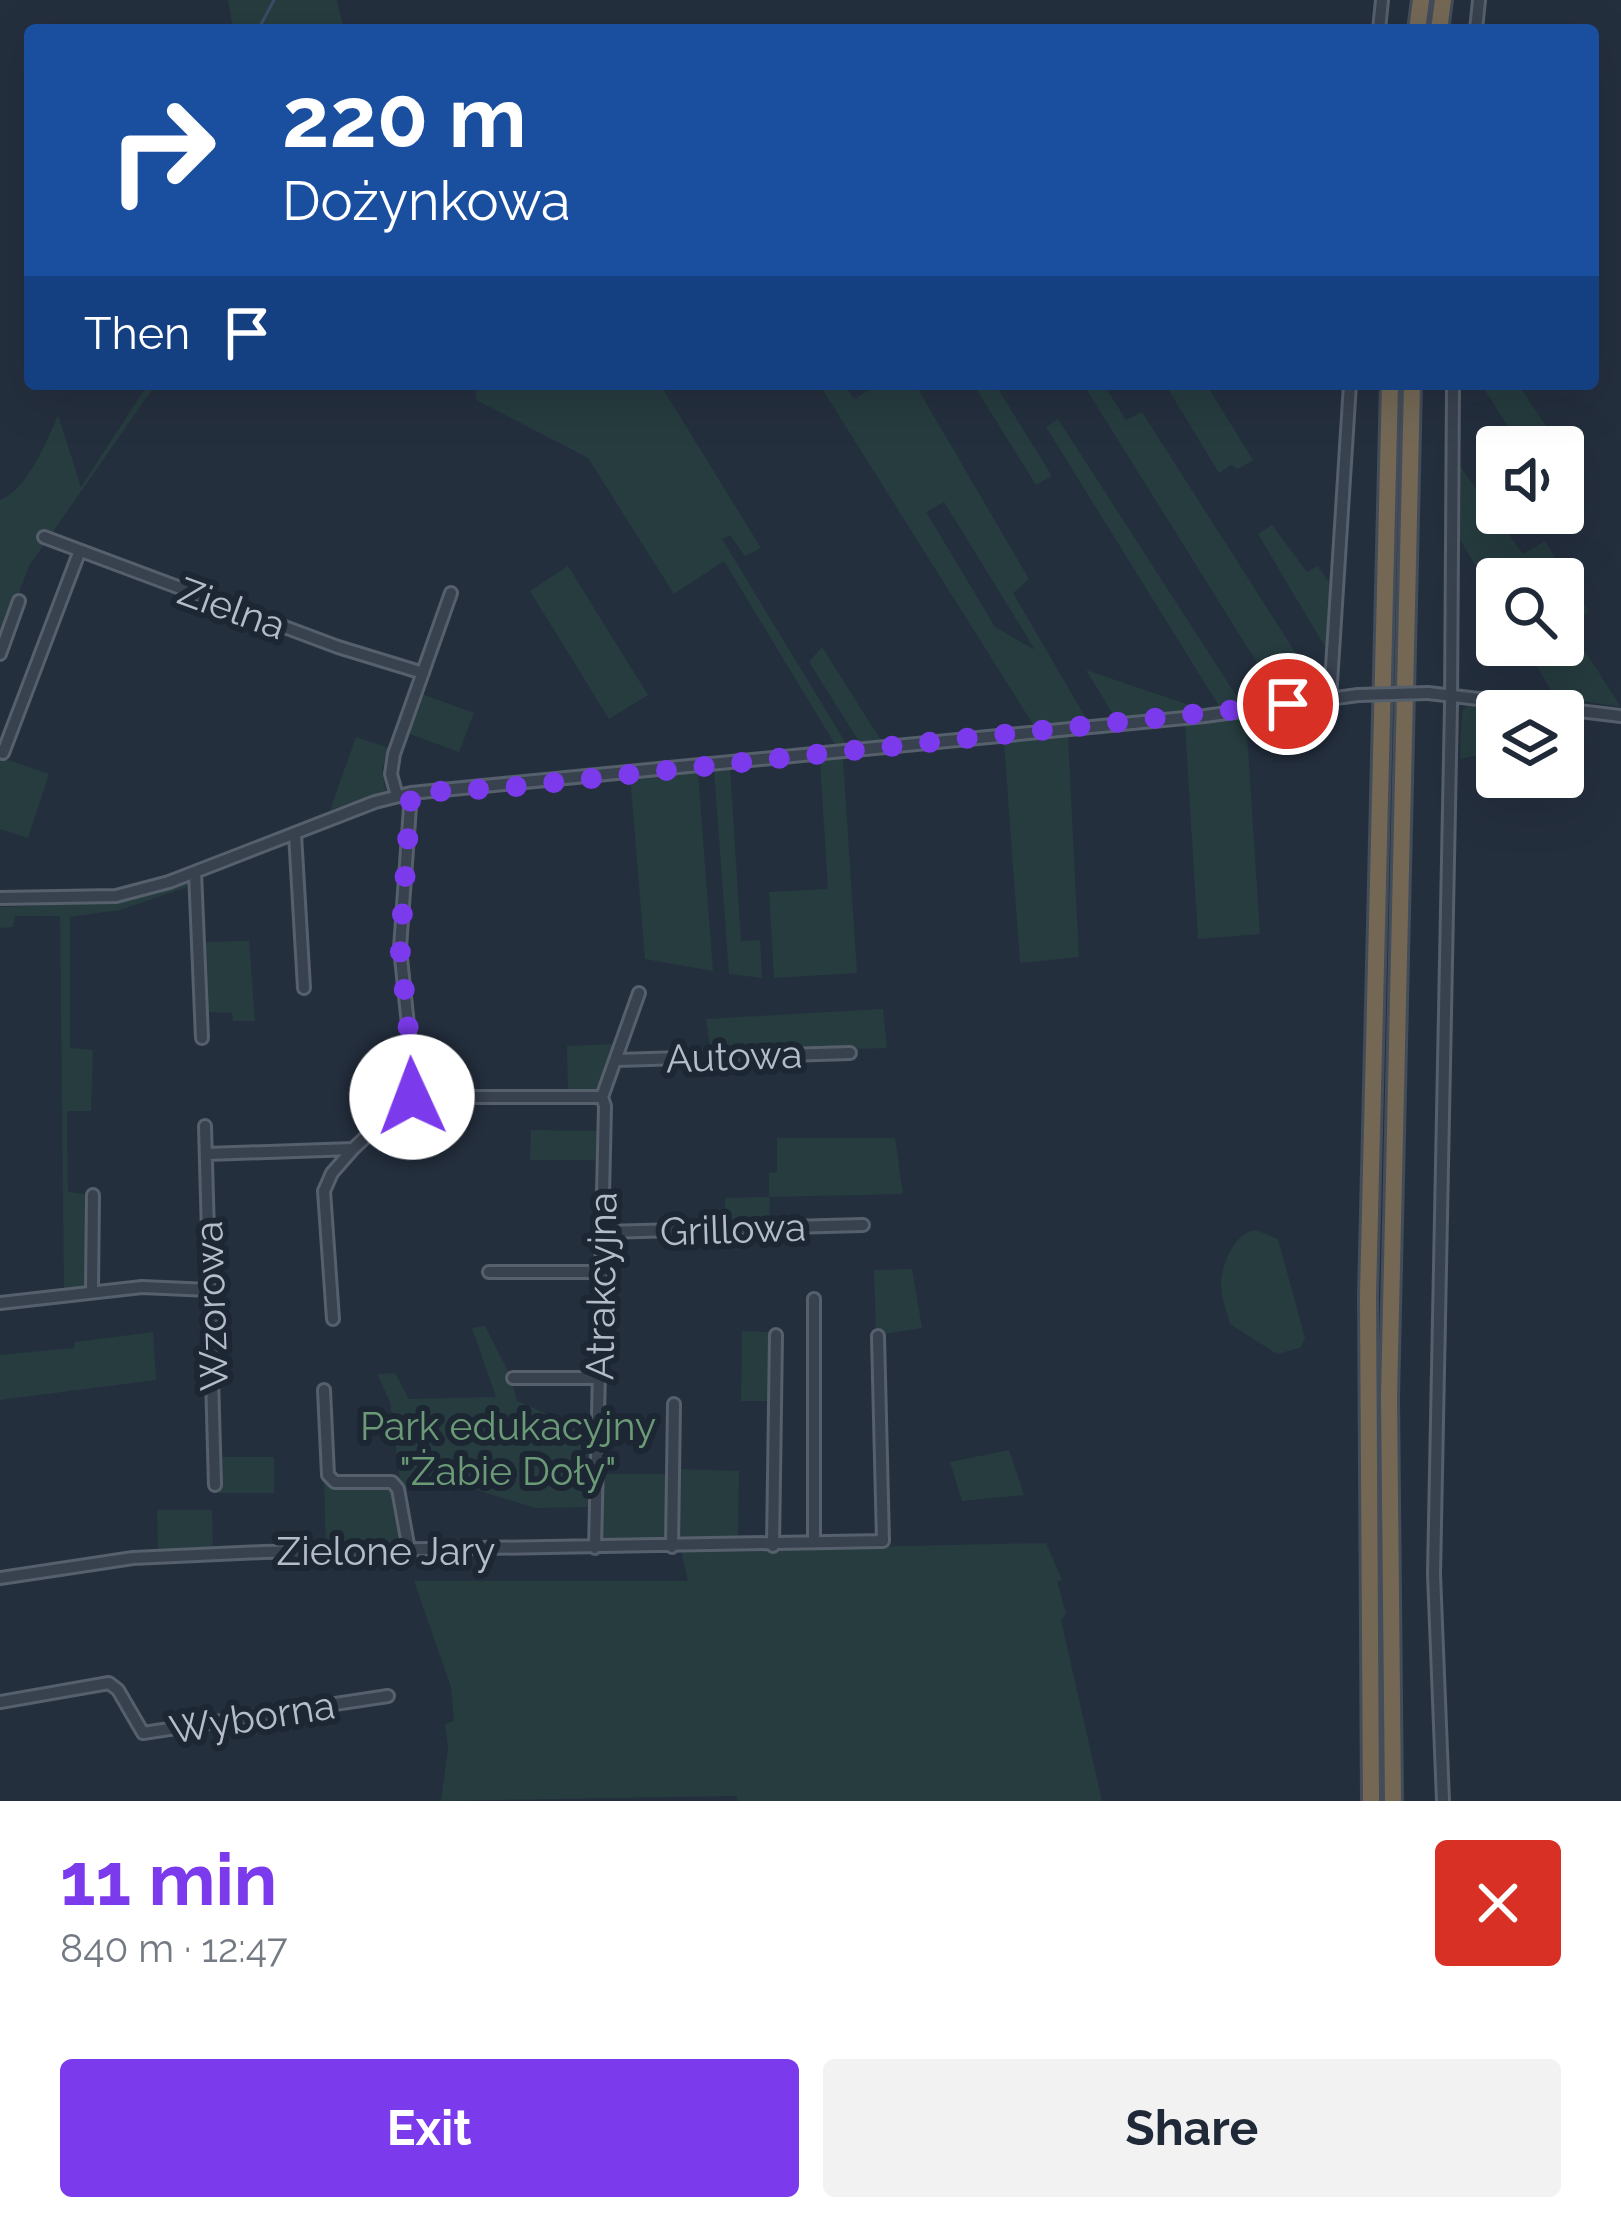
<!DOCTYPE html>
<meta charset="utf-8">
<style>
body{margin:0;font-family:Raleway,sans-serif;background:#f2f2f3;color:#1f2937;height:100vh;display:flex;flex-direction:column;font-size:45px;white-space:nowrap}
*{box-sizing:border-box;margin:0}
p{font-size:39px;color:#747a83}
.icon{flex:none;width:66px;height:66px;fill:none;stroke:currentColor;stroke-width:2;stroke-linecap:round;stroke-linejoin:round}
.map{position:relative;height:1801px;overflow:hidden}
.sheet{display:flex;flex-direction:column;background:#fff;flex:1}
.sheet>*{flex:none}
.banner{position:absolute;left:24px;top:24px;width:1575px;height:366px;border-radius:12px;box-shadow:0 12px 48px #0002;background:#1a4fa0;color:#fff;overflow:hidden}
.tools{position:absolute;left:1476px;top:426px;display:grid;gap:24px}
.tools a{display:grid;place-items:center;width:108px;height:108px;border-radius:12px;background:#fff;box-shadow:0 12px 48px #0002;font-size:60px}
.pin{position:absolute;display:grid;place-items:center;width:102px;height:102px;color:#fff;margin:-51px;border:6px solid #fff;border-radius:50%;box-shadow:0 3px 12px #0007}
.me{position:absolute;width:132px;margin:-66px;rotate:358deg;stroke-linejoin:round;filter:drop-shadow(0 0 9px #0008)}
.turn{display:flex;align-items:center;gap:42px;height:252px;padding:0 60px;font-size:54px}
.turn .icon{width:156px;height:156px;stroke-width:2.5}
.turn b{display:block;font-size:84px;line-height:102px}
.then{display:flex;align-items:center;height:114px;padding:0 60px;background:#0003;gap:24px;font-size:45px}
.round{display:grid;place-items:center;flex:none;width:126px;height:126px;border-radius:12px;background:#f2f2f3}
.head{display:flex;align-items:center;justify-content:space-between;height:204px;padding:0 60px}
h1{font-size:72px;font-weight:700;line-height:90px;color:#7c3aed}
.cta{display:flex;gap:24px;margin-top:auto;padding:24px 60px}
.cta a{flex:1;height:138px;border-radius:12px;background:#7c3aed;color:#fff;font-size:48px;font-weight:700;line-height:138px;text-align:center}
.cta a+a{background:#f2f2f3;color:#1f2937}
.map>svg:first-child{display:block}
.green{fill:#263c3f;fill-rule:evenodd}
.lines{fill:none;stroke-linecap:round;stroke-linejoin:round}
.stream{stroke:#394c67;stroke-width:3}
.minor-casing{stroke:#565f6c;stroke-width:16}
.highway-casing{stroke:#434c59;stroke-width:22}
.minor{stroke:#38414e;stroke-width:10}
.highway{stroke:#746855;stroke-width:16}
.minor-bridge-casing{stroke:#565f6c;stroke-width:16;stroke-linecap:butt}
.minor-bridge{stroke:#38414e;stroke-width:10}
.route{stroke:#7c3aed;stroke-width:21;stroke-dasharray:0 37.8}
.labels{text-anchor:middle;stroke-width:12;stroke-linejoin:round;paint-order:stroke}
.street-label{font-size:39px;fill:#b4bcc9;stroke:#1d2633}
.park-label{font-size:39px;fill:#6b9a76;stroke:#1d2633}
</style>
<div class="map">
<svg width="1621" height="1801" viewBox="0 0 1621 1801">
<rect width="100%" height="100%" fill="#242f3e"/>
<path class="green" d="M228,0H337L344,30H233Z
M148,384H156L29,566L0,643V500C27,490 47,441 58,415L81,487Z
M475,384H660L761,548L745,556L730,535L722,539L847,745L836,746L724,561L674,594L588,458L476,400Z
M819,384H844L854,399L871,389L869,384H915L1029,579L1013,593L1087,720L1034,726ZM944,502L1034,648L1033,649L995,627L926,512Z
M973,384H995L1052,476L1036,485Z
M1083,384H1104L1126,420L1142,412L1320,691L1279,698Z
M1165,384H1206L1253,460L1238,469L1231,465L1219,473Z
M1481,384H1518L1560,447H1521Z
M1058,419L1241,703L1219,706L1046,427Z
M1460,466L1523,554L1545,541L1589,612L1568,625L1621,707L1555,697L1524,645H1563V579H1497V601L1459,538Z
M1272,525L1307,572L1318,566L1332,587L1327,650L1258,534Z
M568,566L648,695L609,719L530,591Z
M822,647L882,742L860,743L809,662Z
M1086,670L1198,708L1116,719Z
M419,693L474,713L459,752L407,733Z
M1468,705L1532,711H1497V751L1460,759L1462,711Z
M1246,718L1260,934L1198,939L1185,724Z
M1068,735L1079,957L1020,963L1004,742Z
M356,737L389,748L382,770L386,791L330,810Z
M0,757L49,774L28,838L0,829Z
M843,759L857,973L774,978L769,892L828,889L820,761Z
M730,768L741,941L760,940L762,978L729,974L714,770Z
M698,772L713,971L645,959L631,787V779Z
M187,881L190,886L120,910L70,917V1048L93,1050L91,1111H67L68,1192L90,1195L88,1288L64,1291L60,916H15L13,927L0,928V907L119,902Z
M249,941L255,1021H233L232,1013L205,1012L201,942Z
M883,1009L887,1048L711,1053L706,1019Z
M617,1044L600,1093L568,1091L567,1046Z
M531,1130L601,1131V1160H530Z
M777,1138H895L903,1194L770,1197L769,1226L726,1227L725,1198L769,1197V1173L777,1172Z
M1256,1230L1278,1239L1305,1338L1300,1348L1277,1354L1230,1324C1227,1312 1221,1297 1221,1285C1221,1264 1235,1232 1256,1230Z
M912,1269L922,1328L876,1335L874,1270Z
M485,1326L510,1375L517,1401L556,1418L594,1420L591,1507L535,1508L457,1484L401,1488L390,1402L377,1374L395,1373L409,1399L496,1397L472,1328Z
M742,1331L769,1332L772,1401H741Z
M153,1332L156,1380L0,1400V1355L74,1348L75,1342Z
M1009,1450L1024,1495L962,1501L950,1462Z
M219,1457H274V1493H219Z
M676,1469L739,1471L738,1541L680,1540L676,1532Z
M600,1474H668L666,1544H599Z
M324,1479C345,1494 375,1478 396,1492L404,1545L326,1550Z
M157,1510H212L213,1551L158,1555Z
M1046,1543L1062,1580L1057,1581L1066,1614L1061,1620L1102,1801H738L736,1796L441,1801L448,1748L445,1724L454,1721L451,1687L414,1581H688L681,1551Z"/>
<g class="lines">
<path class="stream" d="M258,30L274,0"/>
<g class="minor-casing">
<path id="minor" d="M1379,30L1382,0
M1476,30L1479,0
M44,537L338,647L423,673
M0,654L19,601
M1428,693L1621,716
M1330,699L1350,384
M3,753L79,553
M397,796L391,774L394,754L451,593
M295,834L304,988
M195,872L202,1038
M0,898L116,896L169,882L375,802L411,793L1205,716L1358,695
M617,1060L850,1053
M408,1097H602
M602,1097L639,993
M205,1126L215,1485
M207,1154L353,1149
M603,1232L863,1225
M489,1272H602
M92,1291L93,1195
M814,1299V1542
M0,1303L142,1287L210,1290
M333,1319L324,1191L332,1173L353,1149L408,1097L414,1083L400,948L411,793
M513,1378H599
M324,1390L328,1475L335,1482H392L398,1489L409,1550
M773,1546L776,1335
M672,1547L674,1404
M595,1548L605,1106L602,1097
M0,1578L133,1558L263,1552L883,1541L878,1336
M0,1702L109,1683L118,1690L143,1733L388,1696
M1443,1801L1434,1574L1451,706L1453,384"/>
</g>
<g class="highway-casing">
<path id="highway" d="M1417,30L1421,0
M1439,30L1443,0
M1371,1801L1368,1296L1390,384
M1393,1801L1389,1397L1412,384"/>
</g>
<use href="#minor" class="minor"/>
<use href="#highway" class="highway"/>
<g class="minor-bridge-casing">
<path id="minor-bridge" d="M1358,695L1428,693"/>
</g>
<use href="#minor-bridge" class="minor-bridge"/>
</g>
<g class="lines">
<path class="route" d="M412,1097H408L414,1084L400,948L411,793L502,788L1288,704"/>
</g>
<g class="labels">
<g class="street-label">
<text transform="translate(232 608) rotate(20)" y="14">Zielna</text>
<text transform="translate(734 1056) rotate(-2)" y="14">Autowa</text>
<text transform="translate(733 1229) rotate(-2)" y="14">Grillowa</text>
<text transform="translate(601 1286) rotate(-89)" y="14">Atrakcyjna</text>
<text transform="translate(211 1306) rotate(-92)" y="14">Wzorowa</text>
<text x="386" y="1565">Zielone Jary</text>
<text transform="translate(252 1717) rotate(-9)" y="14">Wyborna</text>
</g>
<g class="park-label">
<text x="508" y="1440">Park edukacyjny<tspan x="508" dy="45">"Żabie Doły"</tspan></text>
</g>
</g>
</svg>
<div class="tools">
<a><svg class="icon" aria-label="sound" viewBox="0 0 24 24"><path d="M4 9h4l5-4v14l-5-4H4zM17 9q2 3 0 6"/></svg></a>
<a><svg class="icon" aria-label="search" viewBox="0 0 24 24"><circle cx="10" cy="10" r="6"/><path d="M15 15l6 6"/></svg></a>
<a><svg class="icon" aria-label="layers" viewBox="0 0 24 24"><path d="M12 4l9 5-9 5-9-5zM3 14l9 5 9-5"/></svg></a>
</div>
<div class="pin" style="left:1288px;top:704px;background:#d93025"><svg class="icon" aria-label="arrive" viewBox="0 0 24 24"><path d="M6 21V4h12l-3 4 3 4H6"/></svg></div>
<svg class="me" style="left:412px;top:1097px" viewBox="-20 -20 40 40"><circle r="19" fill="#fff"/><path d="M0-13L10 11 0 6-10 11z" fill="#7c3aed"/></svg>
<div class="banner">
<div class="turn"><svg class="icon" aria-label="right" viewBox="0 0 24 24"><path d="M7 20v-9h11M14 6l5 5-5 5"/></svg><div><b>220 m</b>Dożynkowa</div></div>
<div class="then">Then<svg class="icon" aria-label="arrive" viewBox="0 0 24 24"><path d="M6 21V4h12l-3 4 3 4H6"/></svg></div>
</div>
</div>
<section class="sheet">
<div class="head"><div><h1>11 min</h1><p>840 m · 12:47</p></div><a class="round" style="background:#d93025;color:#fff"><svg class="icon" aria-label="close" viewBox="0 0 24 24"><path d="M6 6l12 12M18 6L6 18"/></svg></a></div>
<div class="cta"><a>Exit</a><a>Share</a></div>
</section>
